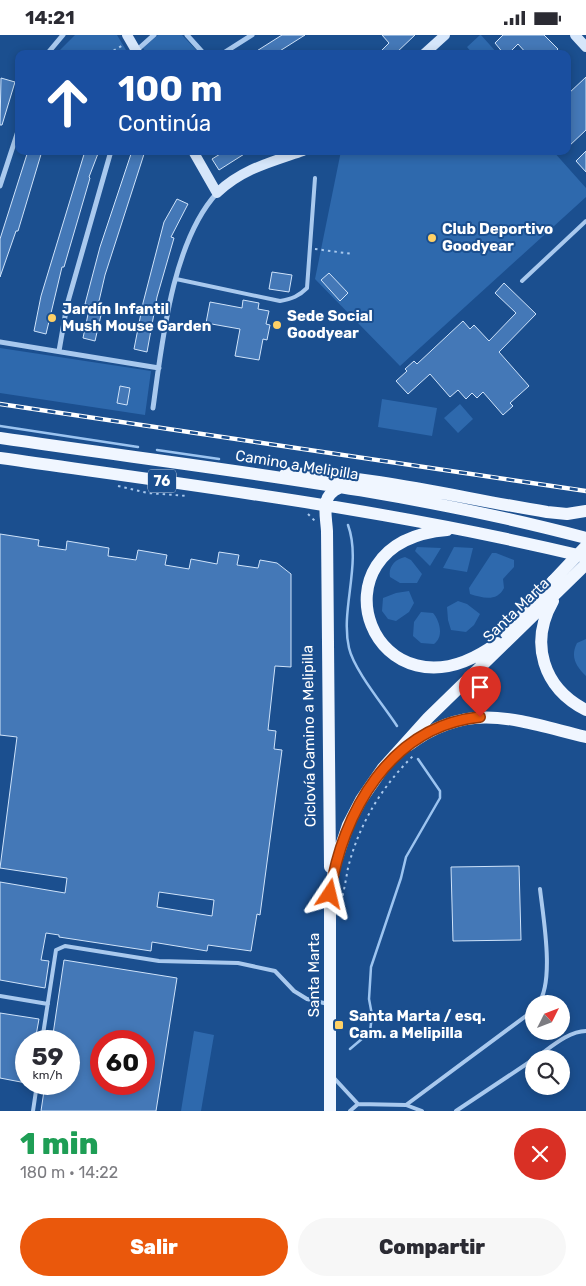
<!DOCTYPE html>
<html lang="es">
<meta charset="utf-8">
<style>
body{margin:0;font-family:Rubik,sans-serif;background:#f7f7f7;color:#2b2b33;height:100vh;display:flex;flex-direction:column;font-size:19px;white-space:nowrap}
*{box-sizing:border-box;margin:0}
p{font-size:16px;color:#7c7c81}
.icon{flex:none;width:28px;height:28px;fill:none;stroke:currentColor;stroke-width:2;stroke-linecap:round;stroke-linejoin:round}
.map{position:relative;height:1076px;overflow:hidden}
.sheet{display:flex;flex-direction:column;background:#fff;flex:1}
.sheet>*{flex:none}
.guide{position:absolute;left:15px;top:15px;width:556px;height:105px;border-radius:10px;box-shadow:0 2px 8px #0003;background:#1a4fa0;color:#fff;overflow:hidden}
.needle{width:32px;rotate:48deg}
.controls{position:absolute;left:525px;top:960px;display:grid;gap:10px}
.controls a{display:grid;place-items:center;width:45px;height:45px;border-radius:50%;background:#fff;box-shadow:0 2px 8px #0003;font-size:25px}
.speed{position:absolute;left:15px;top:995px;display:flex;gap:10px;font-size:25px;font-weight:700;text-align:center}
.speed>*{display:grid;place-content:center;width:65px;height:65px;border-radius:50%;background:#fff;box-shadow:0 2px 8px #0003;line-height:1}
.speed small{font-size:12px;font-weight:400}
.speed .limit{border:8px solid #d22;background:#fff;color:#111}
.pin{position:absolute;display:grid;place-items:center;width:42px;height:42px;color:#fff;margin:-51px -21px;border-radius:50% 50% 50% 0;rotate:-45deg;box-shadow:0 0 5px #0007}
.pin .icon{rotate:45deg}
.me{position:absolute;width:55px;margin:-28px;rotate:10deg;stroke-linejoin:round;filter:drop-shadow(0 0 4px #0008)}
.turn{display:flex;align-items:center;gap:18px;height:105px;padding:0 20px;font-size:22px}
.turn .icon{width:65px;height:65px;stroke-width:2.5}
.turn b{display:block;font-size:35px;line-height:42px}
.round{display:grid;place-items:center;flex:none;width:52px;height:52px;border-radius:26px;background:#f7f7f7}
.summary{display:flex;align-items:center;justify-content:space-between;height:85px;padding:0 20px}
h1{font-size:30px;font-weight:800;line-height:38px;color:#1e9e55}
.primary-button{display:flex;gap:10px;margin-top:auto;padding:10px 20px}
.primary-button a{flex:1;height:58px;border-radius:30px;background:#ea580c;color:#fff;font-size:20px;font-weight:800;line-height:58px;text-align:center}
.primary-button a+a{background:#f7f7f7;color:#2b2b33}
.status{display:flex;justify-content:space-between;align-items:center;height:35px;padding:0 25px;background:#fff;direction:ltr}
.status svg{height:14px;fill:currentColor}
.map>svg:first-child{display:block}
.green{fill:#2e69ad}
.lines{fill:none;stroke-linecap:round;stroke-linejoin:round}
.stream{stroke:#9cc4f0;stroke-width:2.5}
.building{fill:#4478b7;stroke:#cfe3fa;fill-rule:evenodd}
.path{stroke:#a9c9ee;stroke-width:2;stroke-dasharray:2.5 4;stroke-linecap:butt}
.lane{stroke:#a9c9ee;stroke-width:4}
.street{stroke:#a9c9ee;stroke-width:5}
.secondary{stroke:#d6e6fa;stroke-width:10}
.primary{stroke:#f0f6ff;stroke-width:12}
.rail-casing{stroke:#fff;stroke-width:4.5}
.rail{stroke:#1b4f8f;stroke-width:2.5;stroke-dasharray:8;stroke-linecap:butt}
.primary-bridge{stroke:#f0f6ff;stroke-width:12}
.route-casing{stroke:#983908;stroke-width:12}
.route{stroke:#ea580c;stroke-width:9}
.poi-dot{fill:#ffd166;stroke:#1b4f8f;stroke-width:2}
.labels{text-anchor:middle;stroke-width:4;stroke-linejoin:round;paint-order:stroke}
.shield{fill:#1b4f8f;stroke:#bbcadd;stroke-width:1}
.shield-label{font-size:14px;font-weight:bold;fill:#fff}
.poi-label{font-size:15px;font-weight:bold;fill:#fff;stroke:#1b4f8f;text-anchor:start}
.street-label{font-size:15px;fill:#fff;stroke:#1b4f8f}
</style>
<div class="status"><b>14:21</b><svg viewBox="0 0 49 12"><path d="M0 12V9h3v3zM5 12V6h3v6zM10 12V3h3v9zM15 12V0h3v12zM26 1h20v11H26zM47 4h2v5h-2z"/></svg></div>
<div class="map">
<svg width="586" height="1076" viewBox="0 0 586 1076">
<rect width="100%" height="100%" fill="#1b4f8f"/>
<path class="green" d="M75,0H117L126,15L121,19H56Z
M158,0H182L200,19H147L143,13Z
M480,0H481L498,19H473L467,12Z
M341,116H553L586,153V162L400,331L315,244Z
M0,313L151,336L145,380L0,358Z
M382,364L437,373L432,401L378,392Z
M460,369L473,384L458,398L444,383Z
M417,512L441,513L430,531L415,516Z
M454,512L473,513L467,537L443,533Z
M492,518H496L514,525V532L503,544L504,553C497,567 483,563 470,559L469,553Z
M405,522L411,525L422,539L417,548H400L390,542C388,532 395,524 405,522Z
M409,556L414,568L409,577L396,586L388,584L382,576L383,563L396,558Z
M458,566L467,569L480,579L474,590L466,597L451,595L448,585L447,572Z
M421,577L433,578C440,586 444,602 434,609L421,608L413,601L414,587Z
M586,604V641C576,631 570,622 577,608Z
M194,996L214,1000L201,1076H181Z"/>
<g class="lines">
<path class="stream" d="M0,391L138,412
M157,415L219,424
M348,490C362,529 340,574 349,613C354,635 384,671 397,691
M350,1014L370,997L372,980L369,964L371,932L401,843L406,822L440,763V756L418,724"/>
</g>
<path class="building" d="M282,0H305L275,19H252Z
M382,0H415L395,19H378L389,8Z
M503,0H544L558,14L553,19H527L518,9L508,19H504L495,8Z
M586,42V95L568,112V59Z
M1,43L15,47L2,90H0Z
M28,116H42L18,196H16L0,242V204Z
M85,116H99L89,142L90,143L64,232H62L46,299L34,296L41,261Z
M132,116H145L105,240L96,279L101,280L95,306L83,303L90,270L85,269L100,212Z
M225,116H249L219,135L212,124Z
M586,116V137L576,126Z
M177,164L188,169L171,202L174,203L157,262L147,317L134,314L143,268L164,187Z
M272,237L292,240L289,257L269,254Z
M329,238L348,258L340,266L321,245Z
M504,248L536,279L499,317L529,351L510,368L513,371L503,380L483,357L477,363L472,358L466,364L458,355L450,362L430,339L408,359L396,346L407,336L405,334L414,326L417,329L463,286L470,294L474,290L489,306L516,278L495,258Z
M243,265L259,268L258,274L269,276L266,289L270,290L267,305L263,304L259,325L235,321L240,294L206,288L210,267L242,273Z
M120,351L130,353L127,370L117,368Z
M0,499L39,505L38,511L66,515L67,506L109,513L108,521L136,525L138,515L167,520L165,530L189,534L191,524L217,529L219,517L239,520L237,530L258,533L260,525L277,528L291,539V632L275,631L268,695L276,696L274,714L282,715L260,880L257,879L251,916L208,910L207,916L152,907L151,916L59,902V900L46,898L41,925L49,926L45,953L0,945V847L65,858L67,843L0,833L17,702L0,700ZM159,857L214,865L212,881L157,872Z
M519,831L521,905L453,906L451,832Z
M64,925L177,943L156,1076H41L45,1049H69V1006H52ZM101,1006H144V1049H101Z
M0,978L39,984L35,1006H26V1048L0,1043Z"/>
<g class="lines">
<path class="path" d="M108,19L123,10
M315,214L353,219
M118,451L148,458L187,461
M308,479L315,486
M341,867C344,856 346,844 348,833C359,789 382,751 414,720"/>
<path class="lane" d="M176,244L280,266C292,264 299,261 307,253L315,143
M522,246L586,186
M0,961L48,969
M538,969C555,947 543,881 540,854
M42,1006L56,915L65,911L159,926L238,928L275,936L294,956L307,964L328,969
M534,1024C549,1014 568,996 586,996
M334,1043L358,1069
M406,1070L422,1076
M33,1076L37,1049
M350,1076L358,1069L406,1070L534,975
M456,1076L534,1024"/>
<path class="street" d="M187,0L204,19
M136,16L154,0
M47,19L63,0
M222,19L252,0
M0,151L19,93
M0,307L159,333
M59,316L67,270L111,116
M153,373C162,308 172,207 217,158"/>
<path class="secondary" d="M127,0L138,19
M575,0L586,12
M424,19L445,0
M193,116L217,158C242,134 271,127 303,116"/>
<path class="primary" d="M0,403C196,432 394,452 586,503
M0,423C196,451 393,475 586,522
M286,438C375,441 460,463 547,477L567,479L586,476
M447,495C303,507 373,699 497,608
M553,566C529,608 543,653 586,675
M506,598L553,546
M409,710C470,664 519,686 586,702
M330,832L327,496C326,479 320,461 339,453
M330,1076V859L335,829L348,790L361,765L383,733L428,683L586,529"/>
<g class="rail-casing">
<path id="rail" d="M0,369L586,456"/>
</g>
<use href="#rail" class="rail"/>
<path class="primary-bridge" d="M553,546L586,511"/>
</g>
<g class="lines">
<g class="route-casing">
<path id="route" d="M330,859C342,778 390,691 480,682"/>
</g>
<use href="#route" class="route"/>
</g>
<g class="poi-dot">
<circle cx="432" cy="203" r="5"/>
<circle cx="52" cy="283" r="5"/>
<circle cx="277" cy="290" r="5"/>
<rect x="334" y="985" width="10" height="10" rx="2.5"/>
</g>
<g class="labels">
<rect class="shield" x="148" y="434.5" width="28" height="23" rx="4"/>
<g class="shield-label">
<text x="162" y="451">76</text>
</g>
<g class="poi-label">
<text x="442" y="199">Club Deportivo<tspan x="442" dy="17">Goodyear</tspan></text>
<text x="62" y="279">Jardín Infantil<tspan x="62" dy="17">Mush Mouse Garden</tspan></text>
<text x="287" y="286">Sede Social<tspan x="287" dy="17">Goodyear</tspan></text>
<text x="349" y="986">Santa Marta / esq.<tspan x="349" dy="17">Cam. a Melipilla</tspan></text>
</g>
<g class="street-label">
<text transform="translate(297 430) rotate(9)" y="5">Camino a Melipilla</text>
<text transform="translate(516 575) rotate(-44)" y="5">Santa Marta</text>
<text transform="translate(309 701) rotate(-91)" y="5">Ciclovía Camino a Melipilla</text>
<text transform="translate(314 940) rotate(-90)" y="5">Santa Marta</text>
</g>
</g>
</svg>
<div class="controls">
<a><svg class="needle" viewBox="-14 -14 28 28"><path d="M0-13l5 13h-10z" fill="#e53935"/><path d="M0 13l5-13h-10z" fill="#7c7c81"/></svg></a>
<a><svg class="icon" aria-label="search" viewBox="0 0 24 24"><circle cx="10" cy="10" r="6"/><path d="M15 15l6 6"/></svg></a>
</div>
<div class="speed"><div>59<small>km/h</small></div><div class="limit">60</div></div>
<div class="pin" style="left:480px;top:682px;background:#d93025"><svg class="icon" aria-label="arrive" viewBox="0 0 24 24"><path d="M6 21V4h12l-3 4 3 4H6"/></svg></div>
<svg class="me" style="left:330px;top:859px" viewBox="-20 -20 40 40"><path d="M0-17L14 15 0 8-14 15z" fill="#ea580c" stroke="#fff" stroke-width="4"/></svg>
<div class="guide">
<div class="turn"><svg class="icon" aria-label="ahead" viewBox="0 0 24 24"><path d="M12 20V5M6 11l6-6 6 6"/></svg><div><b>100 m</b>Continúa</div></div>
</div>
</div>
<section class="sheet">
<div class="summary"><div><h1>1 min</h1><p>180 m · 14:22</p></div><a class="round" style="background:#d93025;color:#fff"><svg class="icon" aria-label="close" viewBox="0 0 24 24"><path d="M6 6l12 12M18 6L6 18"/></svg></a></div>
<div class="primary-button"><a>Salir</a><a>Compartir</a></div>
</section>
